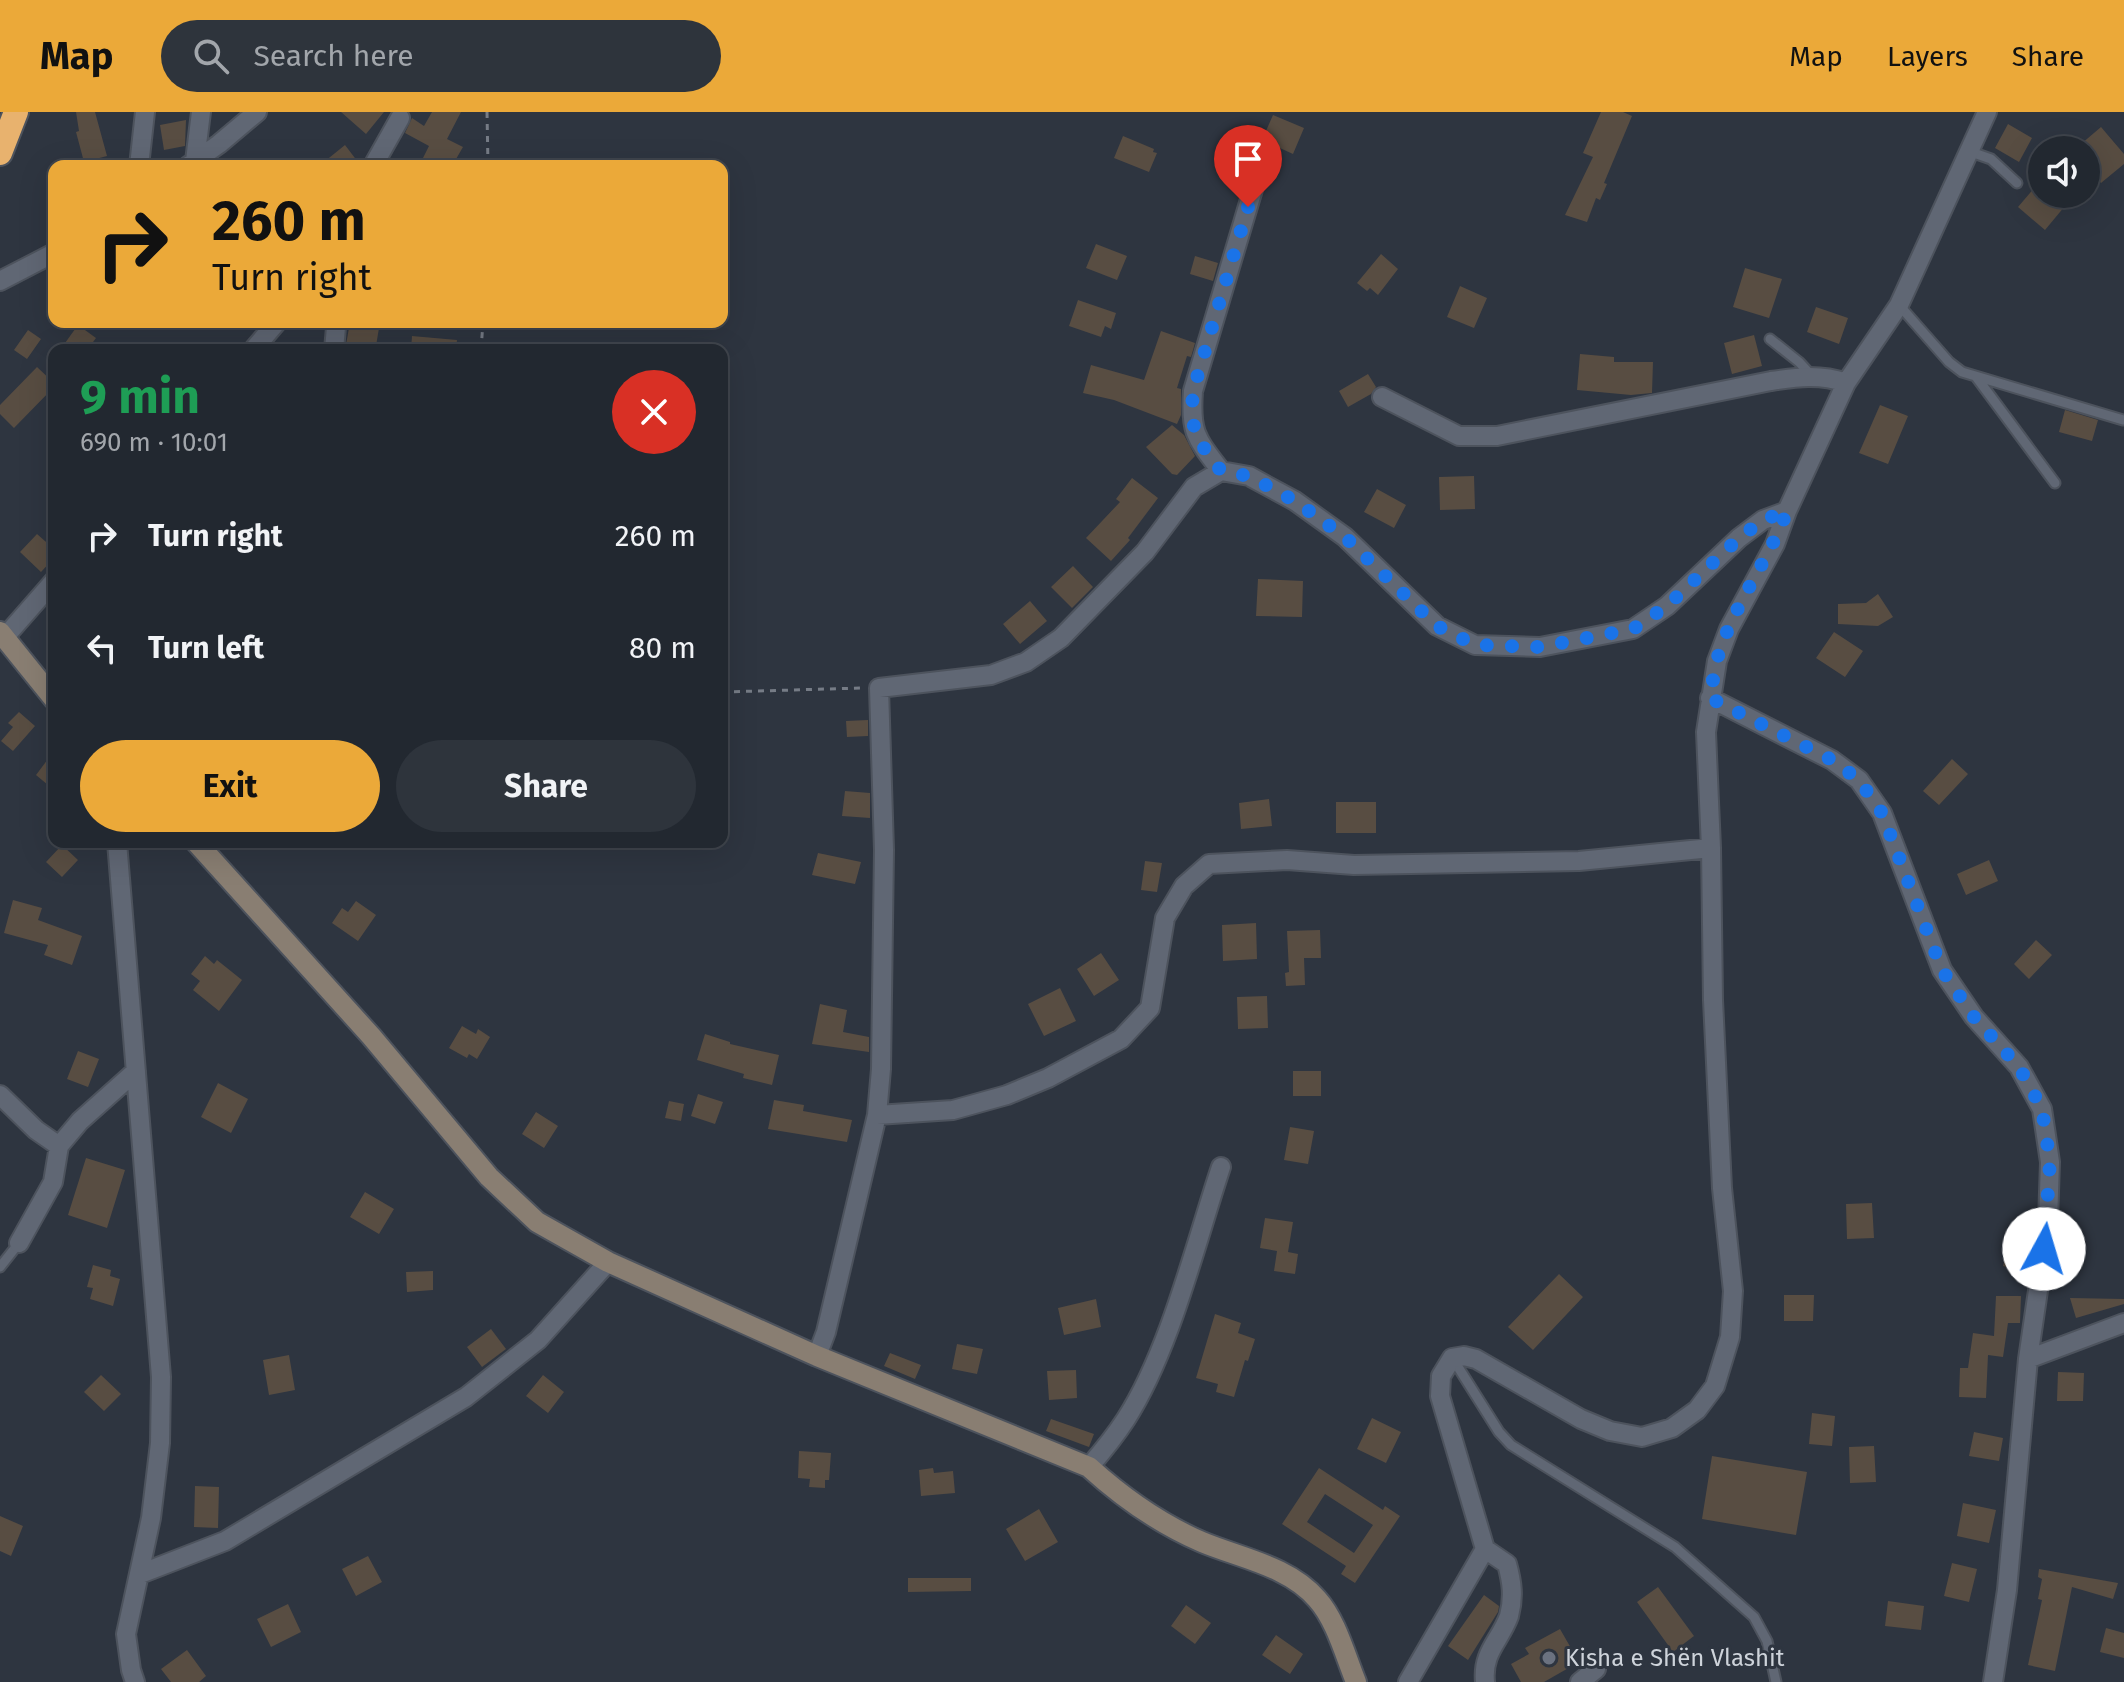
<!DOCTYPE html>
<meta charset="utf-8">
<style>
body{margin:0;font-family:"Fira Sans",sans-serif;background:#2e343c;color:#f1f3f6;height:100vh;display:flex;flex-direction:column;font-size:30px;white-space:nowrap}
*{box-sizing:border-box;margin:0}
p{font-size:26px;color:#a2a6ab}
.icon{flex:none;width:44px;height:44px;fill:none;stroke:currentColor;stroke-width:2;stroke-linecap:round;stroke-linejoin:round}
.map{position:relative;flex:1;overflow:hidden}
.drawer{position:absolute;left:48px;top:232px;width:680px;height:504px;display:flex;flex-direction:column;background:#222830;border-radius:16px;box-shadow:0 8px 32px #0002,0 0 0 2px #3f444c}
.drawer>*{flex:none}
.top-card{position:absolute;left:48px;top:48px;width:680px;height:168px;border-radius:16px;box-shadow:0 8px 32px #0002,0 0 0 2px #3f444c;background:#eba939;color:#111;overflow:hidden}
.fabs{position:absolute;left:2028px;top:24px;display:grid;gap:16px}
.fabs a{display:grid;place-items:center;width:72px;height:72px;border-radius:50%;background:#222830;box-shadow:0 8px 32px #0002,0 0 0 2px #3f444c;font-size:40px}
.pin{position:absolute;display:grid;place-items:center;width:68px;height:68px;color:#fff;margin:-82px -34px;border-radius:50% 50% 50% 0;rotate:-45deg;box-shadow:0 0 8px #0007}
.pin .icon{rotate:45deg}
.me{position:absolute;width:88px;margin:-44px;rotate:6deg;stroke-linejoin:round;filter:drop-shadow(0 0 6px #0008)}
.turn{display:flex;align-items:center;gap:28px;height:168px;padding:0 32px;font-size:36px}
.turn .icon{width:104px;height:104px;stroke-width:2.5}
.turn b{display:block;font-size:56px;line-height:68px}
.round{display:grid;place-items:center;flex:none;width:84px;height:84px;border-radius:42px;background:#2e343c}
.headline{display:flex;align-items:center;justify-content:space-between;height:136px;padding:0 32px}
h1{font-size:48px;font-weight:700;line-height:60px;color:#1e9e55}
.primary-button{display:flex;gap:16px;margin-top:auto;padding:16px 32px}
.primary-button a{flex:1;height:92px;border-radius:48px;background:#eba939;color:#111;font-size:32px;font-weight:700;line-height:92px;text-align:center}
.primary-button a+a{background:#2e343c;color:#f1f3f6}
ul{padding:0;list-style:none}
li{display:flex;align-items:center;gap:24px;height:112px;padding:0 32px}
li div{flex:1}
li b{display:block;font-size:30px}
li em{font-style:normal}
header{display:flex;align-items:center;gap:48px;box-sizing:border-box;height:112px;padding:0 40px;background:#eba939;color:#111}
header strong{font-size:38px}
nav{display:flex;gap:44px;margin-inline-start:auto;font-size:28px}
.search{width:560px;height:72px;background:#2e343c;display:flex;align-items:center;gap:20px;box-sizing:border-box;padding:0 28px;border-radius:44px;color:#a2a6ab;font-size:30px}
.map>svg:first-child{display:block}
.building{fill:#584d42;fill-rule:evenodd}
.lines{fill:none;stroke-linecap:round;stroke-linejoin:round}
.lane-casing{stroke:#4d535d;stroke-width:13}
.street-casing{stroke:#4d535d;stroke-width:22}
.secondary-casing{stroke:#4d535d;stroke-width:24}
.highway-casing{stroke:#4d535d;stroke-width:28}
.path{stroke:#767c86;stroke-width:3;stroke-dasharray:6 6;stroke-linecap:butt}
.lane{stroke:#606774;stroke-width:9}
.street{stroke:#606774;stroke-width:18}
.secondary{stroke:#897e72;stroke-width:20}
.highway{stroke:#e8b26e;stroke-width:24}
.route{stroke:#1a73e8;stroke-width:14;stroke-dasharray:0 25.2}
.worship-dot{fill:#6b7280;stroke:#2e3540;stroke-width:3}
.labels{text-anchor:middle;stroke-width:6;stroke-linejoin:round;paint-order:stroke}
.poi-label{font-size:24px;fill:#ced3da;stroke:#2e3540;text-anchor:start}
</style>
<header>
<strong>Map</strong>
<div class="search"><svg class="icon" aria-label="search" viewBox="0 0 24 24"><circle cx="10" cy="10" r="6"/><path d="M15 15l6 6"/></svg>Search here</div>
<nav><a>Map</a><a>Layers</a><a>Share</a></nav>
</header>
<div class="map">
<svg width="2124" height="1570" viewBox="0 0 2124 1570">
<rect width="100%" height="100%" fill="#2e3540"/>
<path class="building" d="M76,0H95L107,44L84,50L76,20L79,19Z
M341,0H384L366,22Z
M432,0H461L447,27L463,35L452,54H419L429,34L405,21L412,6L424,14Z
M1601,0H1623L1632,4L1604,71L1607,72L1600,88L1596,86L1587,110L1565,103L1593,45L1583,41Z
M1273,3L1304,16L1293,42L1262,28Z
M186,8L185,34L164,38L160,13Z
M2008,12L2032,26L2019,50L1995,36Z
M2101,15L2124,42V52L2101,71L2086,53V38H2074Z
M1123,24L1154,37L1153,40L1157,41L1149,60L1114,46Z
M1232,31L1249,39L1241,57L1224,49Z
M345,33L361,54H319Z
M2042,67V82H2075L2045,118L2018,95Z
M1096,132L1127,144L1117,168L1086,156Z
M1381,142L1398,157L1378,183L1370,176L1367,179L1357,171Z
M1195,144L1218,151L1213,169L1190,162Z
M1745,156L1782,167L1769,206L1733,195Z
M1460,174L1487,186L1474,216L1447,205Z
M1078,188L1116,201L1111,217L1105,214L1101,225L1069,214Z
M1816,195L1848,206L1839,232L1807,220Z
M350,210H380L376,234L346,233Z
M78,213L96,226L87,238H60Z
M28,218L41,227L27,247L14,238Z
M1161,219L1195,231L1191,245L1187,244L1177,276L1181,277V303L1177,312L1114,288L1083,281L1091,253L1144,268Z
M1754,223L1762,254L1732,262L1724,231Z
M412,224L457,228L456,238H411Z
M1580,242L1614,245V250H1653L1652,281L1631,283L1577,278Z
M37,255L54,271V275L14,316L0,302V293Z
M1368,262L1376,275L1371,282L1348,295L1339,279Z
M1880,293L1908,304L1888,352L1859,341Z
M2065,298L2098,308L2092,329L2059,320Z
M1172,313L1184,323L1195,344L1177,363L1172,362L1146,335Z
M1474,364L1475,397L1440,398L1439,365Z
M1132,366L1158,386L1128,426L1130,428L1111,449L1086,426L1120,390L1116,387Z
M1377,377L1406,393L1394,416L1364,400Z
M37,422L54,437V446L41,460L20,440Z
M1073,454L1093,475L1072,496L1051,475Z
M1258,467L1303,469L1302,505L1256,504Z
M1878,482L1893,505L1878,514L1838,512V492L1866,491Z
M1030,489L1047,509L1020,532L1003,512Z
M1834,520L1863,539L1845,565L1816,546Z
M19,600L35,614L13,639L1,629L13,615L8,611Z
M868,608V624L847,625L846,609Z
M54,639V678L36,663Z
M1952,647L1968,662L1939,693L1923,679Z
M845,679L870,681V706L842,704Z
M1269,687L1272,714L1241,717L1239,691Z
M1336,690H1376V721H1336Z
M62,733L78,748L62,765L46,750Z
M818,741L861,750L855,772L812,763Z
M1989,748L1998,769L1966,783L1957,762Z
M1145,749L1162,751L1157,780L1141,778Z
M13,788L42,796L38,808L82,824L72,853L44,843L48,833L4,821Z
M356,789L376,803L358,829L332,811L342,796L348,800Z
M1256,811L1257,847L1223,849L1222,813Z
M1320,818L1321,846H1304L1305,873L1286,874L1285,861L1289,860L1287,819Z
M2036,828L2052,843L2029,867L2014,852Z
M1101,841L1119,868L1094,884L1077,857Z
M205,844L214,852L217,848L242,868L219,899L193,878L200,869L191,862Z
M1060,876L1076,909L1044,924L1028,892Z
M1267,884L1268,916L1238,917L1237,885Z
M820,892L847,898L843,920L869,925V940L812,932Z
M462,914L476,922L478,917L490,925L477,947L469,942L467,946L449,936Z
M705,922L730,930V932L779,943L772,973L743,966L744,962L697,948Z
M78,939L99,947L88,975L67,967Z
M1293,959H1321V984H1293Z
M218,971L248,987L231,1021L201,1005Z
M698,982L723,990L715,1012L691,1004Z
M774,988L804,993L803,999L852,1008L847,1030L768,1017Z
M669,989L684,992L681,1009L665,1006Z
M536,1000L558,1014L544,1036L522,1022Z
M1290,1015L1314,1019L1308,1052L1284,1048Z
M86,1046L125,1058L107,1116L68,1103Z
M365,1080L394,1097L379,1122L350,1105Z
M1872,1091L1874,1126L1847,1127L1846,1092Z
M1265,1106L1293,1110L1288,1140L1298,1142L1295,1162L1274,1159L1277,1139L1260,1136Z
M2009,1130L2028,1135L2021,1159L2003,1154Z
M93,1153L111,1158L110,1164L120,1167L113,1194L90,1187L93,1176L87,1175Z
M433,1159V1178L407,1180L406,1160Z
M1559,1162L1583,1185L1533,1238L1508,1215Z
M1784,1183H1814L1813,1209H1784Z
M1996,1184H2021L2020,1211H2008L2003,1245L1988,1243L1986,1286L1959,1285L1960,1256H1968L1973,1221L1994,1224Z
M2070,1186L2124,1187V1192L2076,1206Z
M1096,1187L1101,1215L1064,1223L1058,1196Z
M1215,1202L1241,1211L1238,1221L1255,1227L1248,1249L1245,1248L1234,1285L1216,1280L1218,1272L1196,1266Z
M491,1217L506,1237L482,1255L467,1235Z
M957,1232L983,1237L977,1262L952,1257Z
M890,1241L921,1253L915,1267L884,1254Z
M289,1243L295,1278L269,1283L263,1248Z
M1076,1258L1077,1286L1049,1288L1047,1259Z
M2058,1260L2084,1261L2083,1289H2057Z
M101,1263L121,1282L104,1299L84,1280Z
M543,1263L564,1280L548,1301L526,1284Z
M1812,1301L1835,1304L1832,1334L1809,1332Z
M1372,1306L1401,1320L1386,1351L1357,1337Z
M1051,1307L1094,1322L1089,1335L1046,1319Z
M1974,1320L2003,1326L1999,1349L1969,1344Z
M1874,1334L1876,1370L1850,1371L1849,1335Z
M799,1339L831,1341L829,1368H825V1376L809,1375L810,1367L798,1366Z
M1712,1344L1807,1360L1796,1423L1702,1407Z
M933,1356L934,1361L953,1359L955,1381L921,1384L919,1358Z
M1319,1356L1383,1398L1385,1394L1400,1404L1355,1471L1341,1462L1346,1454L1282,1412ZM1325,1382L1373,1413L1354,1441L1307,1410Z
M195,1374L219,1375L218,1416L194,1415Z
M1963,1391L1996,1398L1989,1431L1957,1424Z
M1039,1397L1058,1430L1025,1449L1006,1417Z
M0,1404L23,1414L11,1444L0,1439Z
M368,1444L382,1470L356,1484L342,1457Z
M1952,1451L1977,1457L1969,1490L1944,1484Z
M2039,1457L2118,1471L2113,1487L2072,1475L2055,1559L2028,1553L2042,1488L2038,1487L2042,1467L2038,1465Z
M908,1466H971V1479L908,1480Z
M1658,1475L1694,1524L1673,1540L1637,1490Z
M1484,1483L1499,1494L1498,1500L1468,1548L1448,1534Z
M1888,1489L1924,1494L1921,1518L1885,1514Z
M288,1492L301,1520L271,1535L257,1507Z
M1186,1493L1211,1511L1195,1532L1171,1514Z
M2106,1516L2124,1521V1546L2100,1540Z
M1560,1517L1579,1550L1544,1570H1521L1511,1552L1529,1542L1525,1536Z
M1276,1523L1303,1542L1290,1562L1262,1543Z
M187,1538L206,1564L199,1570H171L161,1557Z"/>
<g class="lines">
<g class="lane-casing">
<path id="lane" d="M1971,40L1991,47L2017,71
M1899,193L1949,250L1962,260L2123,308
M1770,227L1799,250L1811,263
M1977,266L2055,371
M0,1155L19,1131
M1453,1247L1499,1320L1511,1333L1675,1435L1754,1505L1767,1529L1776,1570"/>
</g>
<g class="street-casing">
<path id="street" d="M195,49L201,0
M139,54L145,0
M188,54L219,32L257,0
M373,54L400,6
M0,169L54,141
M253,238L277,210
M334,238L336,215L334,210
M1382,285L1459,324H1497L1771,269C1798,265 1820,262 1846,271
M1221,359C1196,326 1190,321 1193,279L1257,64
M4,526L54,469
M1710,586L1832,648L1859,668L1882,701L1942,858L1974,905L2019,955L2042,997L2050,1050L2048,1110L2028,1247L2007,1478L1993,1570
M117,730L161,1265L160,1331L151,1406L126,1522L131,1558L135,1570
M0,983L36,1018L59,1034
M877,1003L953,998L1007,983L1048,966L1121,927L1150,896L1165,806L1184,774L1209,752L1287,748L1354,753L1579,749L1711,736
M19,1131L53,1070L59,1034L80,1009L136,959
M817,1244L826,1220L877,1003L881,957L884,738L879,576L991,563L1026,550L1061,526L1145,440L1194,375L1221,359L1249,364L1295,389L1345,425L1437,514L1475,533L1540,535L1633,517L1667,494L1739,426L1763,408L1787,399
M2028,1247L2124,1211
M1089,1355C1102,1340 1115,1324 1126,1307C1170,1238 1195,1133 1221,1055
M140,1462L225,1429L466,1285L538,1228L608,1150
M1408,1570L1485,1437L1440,1284L1441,1264L1452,1246L1464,1244L1476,1247L1581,1307L1610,1319L1642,1325L1672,1316L1697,1298L1715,1274L1730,1225L1733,1179L1722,1076L1713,888L1711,736L1706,620L1717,549L1729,517L1775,432L1787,399L1846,271L1899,193L1987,0
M1485,1570C1482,1540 1500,1529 1509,1504C1514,1485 1512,1470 1507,1452L1485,1437
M1580,1570L1596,1557"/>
</g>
<g class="secondary-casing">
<path id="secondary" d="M0,520L54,587
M196,730L371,924L489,1065L537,1110L608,1150L817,1244L1089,1355C1122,1385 1160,1412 1202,1430C1240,1446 1289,1454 1317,1487C1336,1508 1345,1543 1356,1570"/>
</g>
<g class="highway-casing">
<path id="highway" d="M0,41L16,0"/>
</g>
<path class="path" d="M487,0L488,54
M481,238L483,210
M722,580L863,576"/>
<use href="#lane" class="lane"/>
<use href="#street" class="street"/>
<use href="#secondary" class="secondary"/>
<use href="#highway" class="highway"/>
</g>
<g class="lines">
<path class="route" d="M1248,95L1193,279C1190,321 1196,326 1221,359L1249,364L1295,389L1345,425L1437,514L1475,533L1540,535L1633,517L1667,494L1739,426L1763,408L1787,399C1768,450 1731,497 1717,548C1713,560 1713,574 1710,586L1832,648L1859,668L1882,701L1942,858L1974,905L2019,955L2042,997L2050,1050L2044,1137"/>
</g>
<circle class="worship-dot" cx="1549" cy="1546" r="8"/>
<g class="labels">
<g class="poi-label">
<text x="1565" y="1554">Kisha e Shën Vlashit</text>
</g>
</g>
</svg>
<div class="fabs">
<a><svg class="icon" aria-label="sound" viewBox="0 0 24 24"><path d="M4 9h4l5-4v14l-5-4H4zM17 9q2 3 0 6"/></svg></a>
</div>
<div class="pin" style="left:1248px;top:95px;background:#d93025"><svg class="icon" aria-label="arrive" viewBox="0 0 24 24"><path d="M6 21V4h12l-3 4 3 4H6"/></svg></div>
<svg class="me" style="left:2044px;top:1137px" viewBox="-20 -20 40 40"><circle r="19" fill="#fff"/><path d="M0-13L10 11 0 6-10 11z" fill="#1a73e8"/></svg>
<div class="top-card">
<div class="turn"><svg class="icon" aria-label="right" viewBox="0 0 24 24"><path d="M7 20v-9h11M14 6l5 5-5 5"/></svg><div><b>260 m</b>Turn right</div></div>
</div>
<section class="drawer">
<div class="headline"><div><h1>9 min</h1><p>690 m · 10:01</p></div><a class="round" style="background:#d93025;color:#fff"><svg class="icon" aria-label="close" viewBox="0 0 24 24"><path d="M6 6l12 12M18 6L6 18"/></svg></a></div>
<ul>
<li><svg class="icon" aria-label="right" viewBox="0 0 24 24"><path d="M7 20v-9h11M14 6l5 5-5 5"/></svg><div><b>Turn right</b></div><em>260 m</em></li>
<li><svg class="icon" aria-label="left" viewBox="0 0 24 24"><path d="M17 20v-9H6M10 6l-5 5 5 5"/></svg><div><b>Turn left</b></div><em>80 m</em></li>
</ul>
<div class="primary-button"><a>Exit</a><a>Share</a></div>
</section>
</div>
